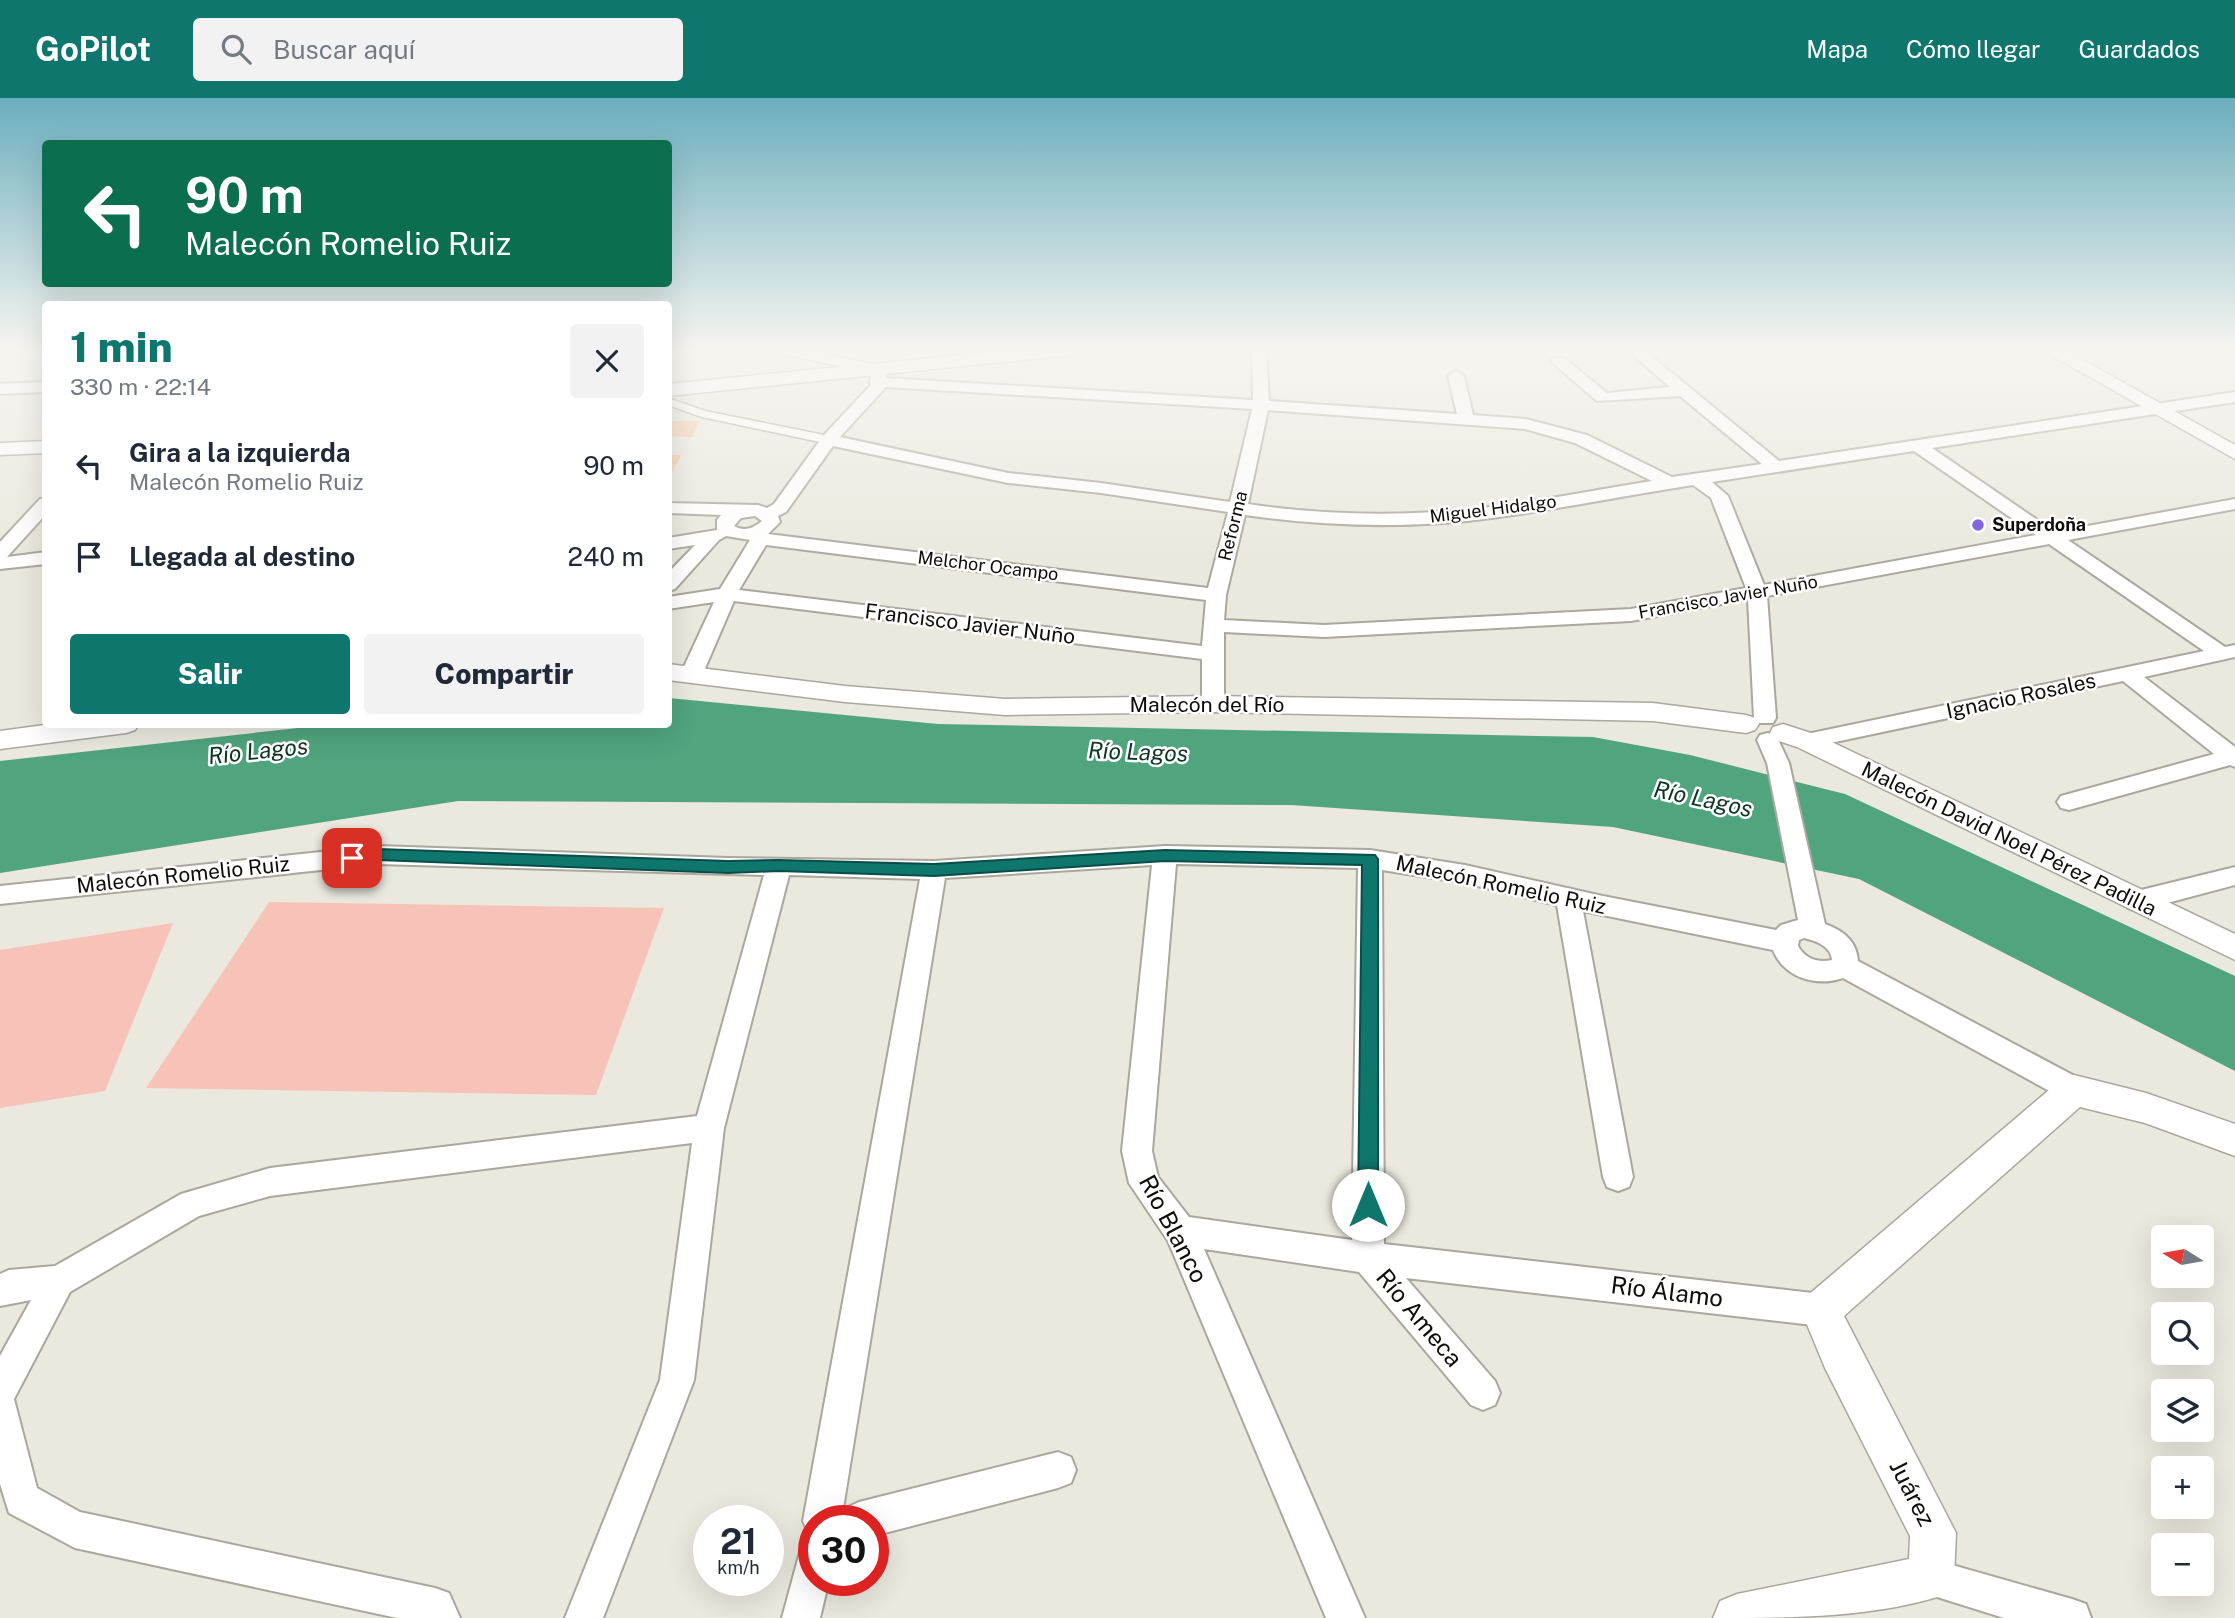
<!DOCTYPE html>
<html lang="es">
<meta charset="utf-8">
<style>
body{margin:0;font-family:"Public Sans",sans-serif;background:#f2f2f3;color:#1f2937;height:100vh;display:flex;flex-direction:column;font-size:26px;white-space:nowrap}
*{box-sizing:border-box;margin:0}
p{font-size:23px;color:#747a83}
.icon{flex:none;width:38px;height:38px;fill:none;stroke:currentColor;stroke-width:2;stroke-linecap:round;stroke-linejoin:round}
.map{position:relative;flex:1;overflow:hidden}
.side{position:absolute;left:42px;top:203px;width:630px;height:427px;display:flex;flex-direction:column;background:#fff;border-radius:7px;box-shadow:0 7px 28px #0002}
.side>*{flex:none}
.hud{position:absolute;left:42px;top:42px;width:630px;height:147px;border-radius:7px;box-shadow:0 7px 28px #0002;background:#0b6e4f;color:#fff;overflow:hidden}
.needle{width:46px;rotate:281deg}
.buttons{position:absolute;left:2151px;top:1127px;display:grid;gap:14px}
.buttons a{display:grid;place-items:center;width:63px;height:63px;border-radius:7px;background:#fff;box-shadow:0 7px 28px #0002;font-size:35px}
.speed{position:absolute;left:693px;top:1407px;display:flex;gap:14px;font-size:35px;font-weight:700;text-align:center}
.speed>*{display:grid;place-content:center;width:91px;height:91px;border-radius:50%;background:#fff;box-shadow:0 7px 28px #0002;line-height:1}
.speed small{font-size:18px;font-weight:400}
.speed .limit{border:10px solid #d22;background:#fff;color:#111}
.pin{position:absolute;display:grid;place-items:center;width:60px;height:60px;color:#fff;margin:-30px;border-radius:14px;box-shadow:0 4px 10px #0006}
.me{position:absolute;width:77px;margin:-38px;rotate:0deg;stroke-linejoin:round;filter:drop-shadow(0 0 5px #0008)}
.turn{display:flex;align-items:center;gap:24px;height:147px;padding:0 28px;font-size:32px}
.turn .icon{width:91px;height:91px;stroke-width:2.5}
.turn b{display:block;font-size:49px;line-height:60px}
.round{display:grid;place-items:center;flex:none;width:74px;height:74px;border-radius:7px;background:#f2f2f3}
.overview{display:flex;align-items:center;justify-content:space-between;height:119px;padding:0 28px}
h1{font-size:42px;font-weight:800;line-height:52px;color:#0f766e}
.button{display:flex;gap:14px;margin-top:auto;padding:14px 28px}
.button a{flex:1;height:80px;border-radius:7px;background:#0f766e;color:#fff;font-size:28px;font-weight:800;line-height:80px;text-align:center}
.button a+a{background:#f2f2f3;color:#1f2937}
ul{padding:0;list-style:none}
li{display:flex;align-items:center;gap:21px;height:91px;padding:0 28px}
li div{flex:1}
li b{display:block;font-size:26px}
li em{font-style:normal}
header{display:flex;align-items:center;gap:42px;box-sizing:border-box;height:98px;padding:0 35px;background:#0f766e;color:#fff}
header strong{font-size:33px}
nav{display:flex;gap:38px;margin-inline-start:auto;font-size:24px}
.search{width:490px;height:63px;background:#f2f2f3;display:flex;align-items:center;gap:18px;box-sizing:border-box;padding:0 24px;border-radius:7px;color:#747a83;font-size:26px}
.map>svg:first-child{display:block}
.green{fill:#f7c2b8}
.water{fill:#50a47e}
.building{fill:#f9c89b}
.lines{fill:none;stroke-linecap:round;stroke-linejoin:round}
.pedestrian-casing{stroke:#aaa79d;stroke-width:3}
.minor-casing{stroke:#aaa79d;stroke-width:4}
.tertiary-casing{stroke:#aaa79d;stroke-width:3}
.pedestrian{fill:#fff;fill-rule:evenodd}
.minor{fill:#fff;fill-rule:evenodd}
.tertiary{fill:#fff;fill-rule:evenodd}
.route{fill:#0f766e;stroke:#0a4d48;stroke-width:2}
.poi-dot{fill:#8365e0;stroke:#fff;stroke-width:2.5}
.labels{text-anchor:middle;stroke-width:5;stroke-linejoin:round;paint-order:stroke}
.far-street-label{font-size:18px;fill:#0e0d09;stroke:#fff}
.far-poi-label{font-size:18px;font-weight:bold;fill:#0e0d09;stroke:#fff;text-anchor:start}
.street-label{font-size:21px;fill:#0e0d09;stroke:#fff}
.water-label{font-size:23px;font-style:italic;fill:#0f3524;stroke:#fff}
.near-street-label{font-size:24px;fill:#0e0d09;stroke:#fff}
</style>
<header>
<strong>GoPilot</strong>
<div class="search"><svg class="icon" aria-label="search" viewBox="0 0 24 24"><circle cx="10" cy="10" r="6"/><path d="M15 15l6 6"/></svg>Buscar aquí</div>
<nav><a>Mapa</a><a>Cómo llegar</a><a>Guardados</a></nav>
</header>
<div class="map">
<svg width="2235" height="1520" viewBox="0 0 2235 1520">
<rect width="100%" height="100%" fill="#ebe8de"/>
<path class="green" d="M269,804L664,810L596,997L146,990Z
M173,825L105,993L0,1010V852Z"/>
<path class="water" d="M669,600L938,626L1593,639L1690,657L1845,696L2235,878V973L1859,781L1613,729L1291,707L458,703L0,775V663L325,627L668,626Z"/>
<path class="building" d="M668,323H700L692,339L668,338Z
M668,357H681L671,376H668Z"/>
<g class="lines">
<g class="pedestrian-casing">
<path id="pedestrian" d="M668,300L705,313L829,338L835,342L829,346L702,319L668,307Z"/>
</g>
<g class="minor-casing">
<path id="minor" d="M777,252H807L884,269L886,280L1253,302L1252,252H1266L1269,303L1457,316L1448,278L1456,273L1464,278L1473,317L1526,321L1587,337L1672,379L1762,366L1680,298L1597,303L1554,266L1551,263L1554,260H1564L1607,295L1670,289L1627,252H1644L1779,363L2235,294V304L1932,350L2055,434L2235,401V411L2068,442L2225,549L2235,547V559L2144,579L2235,649V669L2230,667L2069,712L2061,710L2057,704L2061,698L2214,656L2123,583L1807,650L1799,648L1796,643L1799,638L1807,636L2204,553L2049,446L1767,498L1776,620L1773,625H1757L1754,620L1748,501L1631,523L1324,539L1224,534V606L1221,611H1205L1202,606V561L734,503L703,575L699,580H685L681,575L714,504L668,511V499L720,491L750,442L726,438L719,442L675,491L668,493V475L695,447L668,451V440L717,432V422L721,417L668,415V405L758,407L767,410L774,406L823,338L870,288L871,275L784,256ZM886,289L1252,311L1230,404L1101,385L1008,375L840,339ZM1268,312L1525,331L1575,345L1652,383C1601,391 1550,401 1499,408C1416,419 1329,418 1248,406ZM833,348L1008,385L1101,395L1228,414L1208,490L768,436L780,424L778,418L786,414ZM1914,353L2036,437L1764,487L1728,398L1712,384ZM1693,387L1711,400L1746,490L1631,511L1324,527L1224,522L1226,497L1245,417C1328,429 1416,431 1499,419C1564,410 1629,397 1693,387ZM755,418L762,423C753,430 745,434 734,428L741,420ZM766,447L1206,502L1202,548L739,492Z
M46,284V294L0,296V286Z
M46,400V416L7,459L46,454V466L0,471V444L40,401Z
M1768,635L1776,637L1789,665L1825,826C1842,832 1857,843 1858,863L2084,983L2088,992L2084,1001L2074,1004L2064,1001L1843,880C1816,889 1784,880 1773,852L1583,813L1633,1079L1629,1089L1618,1093L1607,1089L1603,1079L1557,807L1465,785L1382,772L1384,1146L1821,1196L1833,1200L1838,1212L1833,1224L1821,1228L1406,1180L1495,1283L1500,1295L1495,1307L1483,1312L1471,1307L1359,1174L1204,1151L1365,1520H1326L1168,1143L1129,1085L1122,1053L1152,767L945,780L841,1423H814V1438L809,1436L803,1423L920,781L789,777L724,1030L694,1282L603,1520H565L660,1282L692,1045L270,1098L199,1118L70,1194L14,1301L37,1390L80,1414L435,1490L449,1495L460,1520H397L75,1450L9,1415L0,1386V1258L31,1202L0,1208V1176L9,1172L55,1168L181,1096L270,1070L697,1018L764,777L378,766L0,806V788L378,748L728,760L934,763L1165,748L1370,752L1465,767L1598,797L1776,832L1781,827L1798,822L1767,665L1757,642L1760,637ZM1176,766L1358,770L1352,1142L1189,1119L1158,1079L1152,1053ZM1804,840C1816,843 1831,848 1832,862C1818,865 1805,861 1798,848L1799,842Z
M2235,769V787L2137,813L2128,810L2124,803L2128,796L2137,793Z
M1058,1354L1071,1359L1076,1372L1071,1385L1058,1390L873,1438V1423H841L846,1410L859,1404Z
M814,1444V1482H829L820,1520H782L801,1450Z
M1931,1461L2072,1501L2086,1506L2091,1520H2004L1918,1493L1912,1480L1918,1467Z"/>
</g>
<g class="tertiary-casing">
<path id="tertiary" d="M1013,252H1080L1071,257L668,298V286Z
M2042,252H2065L2235,347V361Z
M46,343V355L0,357V345Z
M668,566L845,588L1005,601L1213,598L1653,605L1746,617L1755,620L1759,626L1755,632L1746,635L1653,623L1213,614L1005,617L845,604L668,582Z
M52,626H139L135,632L126,635L0,651V633Z
M1783,626L1817,637L2235,836V862L1797,649L1773,641L1770,635L1773,629Z
M2074,977L2146,995L2235,1026V1058L2145,1025L2080,1009L1844,1218L1956,1435L1954,1480L1947,1496C1874,1520 1791,1520 1713,1520L1720,1503L1737,1496L1909,1461L1910,1438L1825,1270L1801,1212L1807,1198L2062,981Z"/>
</g>
<use href="#pedestrian" class="pedestrian"/>
<use href="#minor" class="minor"/>
<use href="#tertiary" class="tertiary"/>
</g>
<linearGradient id="sky" x2="0" y2="1"><stop stop-color="#6baebe"/><stop offset="0.54" stop-color="#f6f5f0"/><stop offset="1" stop-color="#f6f5f0" stop-opacity="0"/></linearGradient>
<rect width="2235" height="465" fill="url(#sky)"/>
<path class="route" d="M378,751L728,763L779,762L934,766L1165,752L1375,757L1378,761V1107L1375,1113L1368,1116L1361,1113L1358,1107L1362,767L1165,763L934,778L779,773L728,775L378,762L352,765L344,760L352,754Z"/>
<circle class="poi-dot" cx="1978" cy="427" r="7"/>
<g class="labels">
<g class="far-street-label">
<text transform="translate(1493 411) rotate(-7)" y="6">Miguel Hidalgo</text>
<text transform="translate(1233 428) rotate(-76)" y="6">Reforma</text>
<text transform="translate(988 468) rotate(7)" y="6">Melchor Ocampo</text>
<text transform="translate(1728 499) rotate(-10)" y="6">Francisco Javier Nuño</text>
</g>
<g class="far-poi-label">
<text x="1992" y="433">Superdoña</text>
</g>
<g class="street-label">
<text transform="translate(970 526) rotate(7)" y="7">Francisco Javier Nuño</text>
<text transform="translate(2021 598) rotate(-12)" y="7">Ignacio Rosales</text>
<text x="1207" y="614">Malecón del Río</text>
<text transform="translate(2009 741) rotate(26)" y="7">Malecón David Noel Pérez Padilla</text>
<text transform="translate(183 777) rotate(-6)" y="7">Malecón Romelio Ruiz</text>
<text transform="translate(1501 787) rotate(12)" y="7">Malecón Romelio Ruiz</text>
</g>
<g class="water-label">
<text transform="translate(258 653) rotate(-6)" y="8">Río Lagos</text>
<text transform="translate(1138 654) rotate(2)" y="8">Río Lagos</text>
<text transform="translate(1703 701) rotate(12)" y="8">Río Lagos</text>
</g>
<g class="near-street-label">
<text transform="translate(1173 1131) rotate(62)" y="8">Río Blanco</text>
<text transform="translate(1667 1194) rotate(7)" y="8">Río Álamo</text>
<text transform="translate(1419 1220) rotate(50)" y="8">Río Ameca</text>
<text transform="translate(1912 1395) rotate(63)" y="8">Juárez</text>
</g>
</g>
</svg>
<div class="buttons">
<a><svg class="needle" viewBox="-14 -14 28 28"><path d="M0-13l5 13h-10z" fill="#e53935"/><path d="M0 13l5-13h-10z" fill="#747a83"/></svg></a>
<a><svg class="icon" aria-label="search" viewBox="0 0 24 24"><circle cx="10" cy="10" r="6"/><path d="M15 15l6 6"/></svg></a>
<a><svg class="icon" aria-label="layers" viewBox="0 0 24 24"><path d="M12 4l9 5-9 5-9-5zM3 14l9 5 9-5"/></svg></a>
<a>+</a>
<a>−</a>
</div>
<div class="speed"><div>21<small>km/h</small></div><div class="limit">30</div></div>
<div class="pin" style="left:352px;top:760px;background:#d93025"><svg class="icon" aria-label="arrive" viewBox="0 0 24 24"><path d="M6 21V4h12l-3 4 3 4H6"/></svg></div>
<svg class="me" style="left:1368px;top:1107px" viewBox="-20 -20 40 40"><circle r="19" fill="#fff"/><path d="M0-13L10 11 0 6-10 11z" fill="#0f766e"/></svg>
<div class="hud">
<div class="turn"><svg class="icon" aria-label="left" viewBox="0 0 24 24"><path d="M17 20v-9H6M10 6l-5 5 5 5"/></svg><div><b>90 m</b>Malecón Romelio Ruiz</div></div>
</div>
<section class="side">
<div class="overview"><div><h1>1 min</h1><p>330 m · 22:14</p></div><a class="round"><svg class="icon" aria-label="close" viewBox="0 0 24 24"><path d="M6 6l12 12M18 6L6 18"/></svg></a></div>
<ul>
<li><svg class="icon" aria-label="left" viewBox="0 0 24 24"><path d="M17 20v-9H6M10 6l-5 5 5 5"/></svg><div><b>Gira a la izquierda</b><p>Malecón Romelio Ruiz</p></div><em>90 m</em></li>
<li><svg class="icon" aria-label="arrive" viewBox="0 0 24 24"><path d="M6 21V4h12l-3 4 3 4H6"/></svg><div><b>Llegada al destino</b></div><em>240 m</em></li>
</ul>
<div class="button"><a>Salir</a><a>Compartir</a></div>
</section>
</div>
